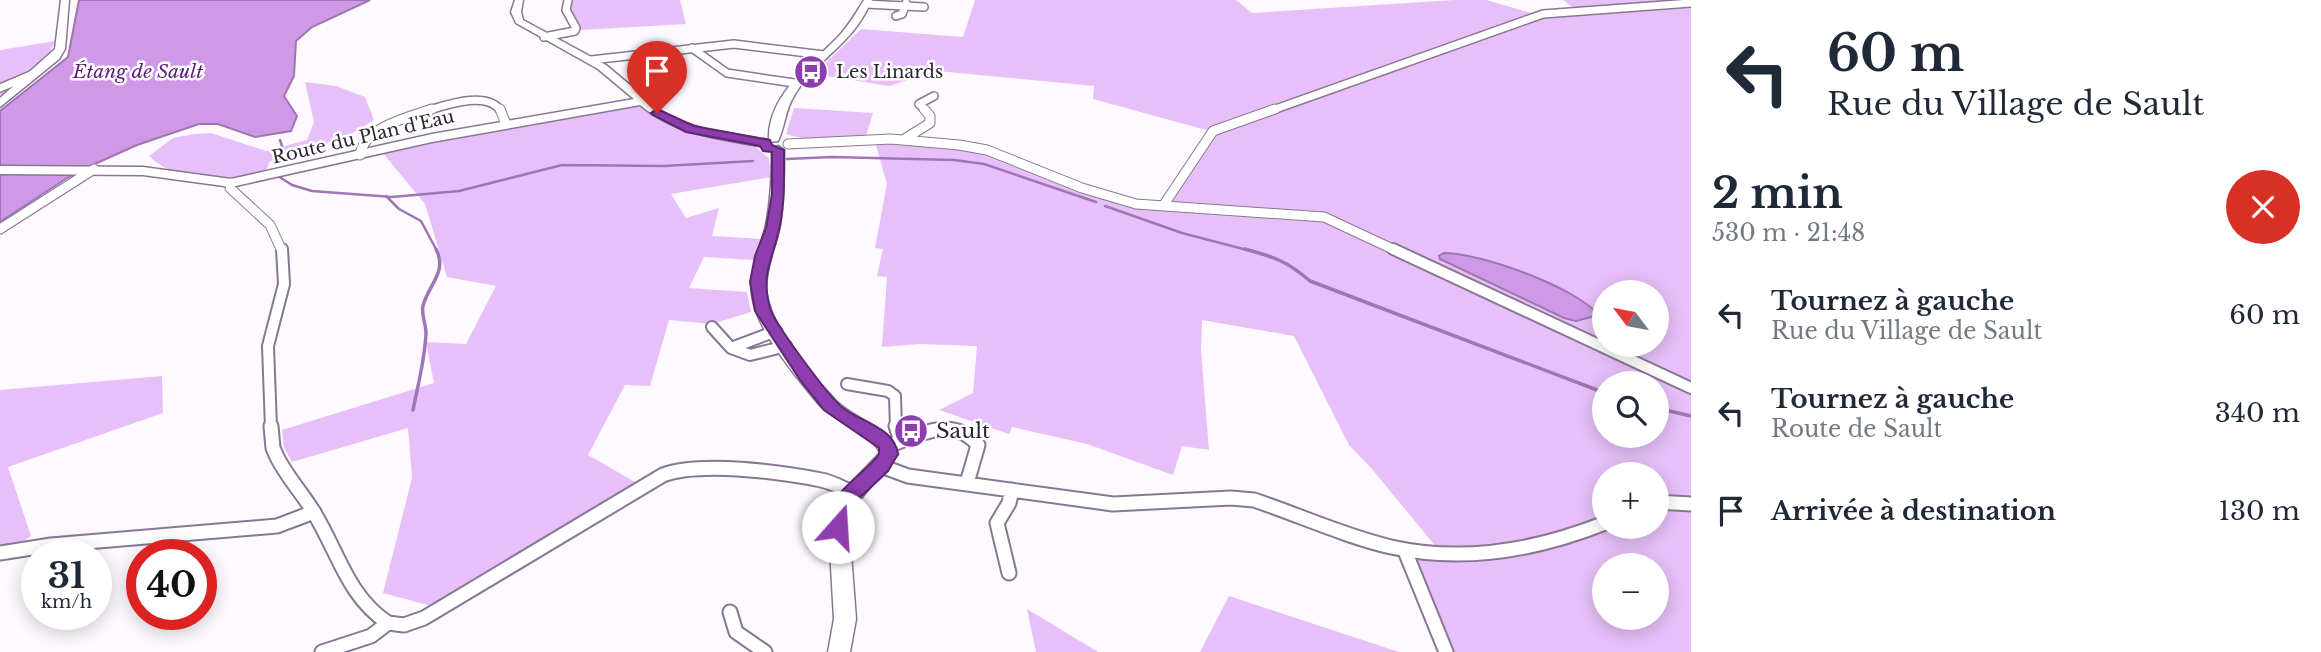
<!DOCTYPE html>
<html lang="fr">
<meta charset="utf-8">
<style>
body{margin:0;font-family:"Libre Baskerville",serif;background:#f2f2f3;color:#1f2937;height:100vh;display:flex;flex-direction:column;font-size:26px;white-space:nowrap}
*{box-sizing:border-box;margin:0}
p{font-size:23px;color:#747a83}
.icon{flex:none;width:38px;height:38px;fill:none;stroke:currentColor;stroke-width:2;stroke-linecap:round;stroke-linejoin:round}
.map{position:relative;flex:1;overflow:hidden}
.panel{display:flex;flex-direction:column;background:#fff;width:630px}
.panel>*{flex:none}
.top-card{background:#fff;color:#1f2937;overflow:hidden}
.needle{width:46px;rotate:302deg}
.tools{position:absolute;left:1592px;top:280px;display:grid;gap:14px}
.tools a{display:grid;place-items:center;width:77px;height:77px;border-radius:50%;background:#fff;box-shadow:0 4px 18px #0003;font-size:35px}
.speed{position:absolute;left:21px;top:539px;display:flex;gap:14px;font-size:35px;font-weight:700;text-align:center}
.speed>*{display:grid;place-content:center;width:91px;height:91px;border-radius:50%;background:#fff;box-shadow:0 4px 18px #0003;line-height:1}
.speed small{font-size:18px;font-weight:400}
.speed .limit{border:10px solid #d22;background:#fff;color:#111}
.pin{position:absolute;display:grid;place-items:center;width:60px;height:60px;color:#fff;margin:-72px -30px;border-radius:50% 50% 50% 0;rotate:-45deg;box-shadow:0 0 7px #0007}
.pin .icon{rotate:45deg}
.me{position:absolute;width:77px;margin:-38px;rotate:19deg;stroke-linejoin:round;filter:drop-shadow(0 0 5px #0008)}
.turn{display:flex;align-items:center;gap:24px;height:147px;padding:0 21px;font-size:32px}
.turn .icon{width:91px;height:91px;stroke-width:2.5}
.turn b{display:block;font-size:49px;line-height:60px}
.round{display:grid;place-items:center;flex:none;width:74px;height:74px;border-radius:37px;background:#f2f2f3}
.summary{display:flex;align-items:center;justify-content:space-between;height:119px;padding:0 21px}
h1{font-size:42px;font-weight:800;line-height:52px}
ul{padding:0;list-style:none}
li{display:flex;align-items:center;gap:21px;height:98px;padding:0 21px}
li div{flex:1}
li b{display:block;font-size:26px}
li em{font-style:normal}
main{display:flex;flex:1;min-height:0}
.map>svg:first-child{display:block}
.green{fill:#e7c0f9;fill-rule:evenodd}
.water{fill:#cf99e8;stroke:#9e76b1;stroke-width:2}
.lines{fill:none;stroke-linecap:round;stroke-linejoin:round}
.stream-far1{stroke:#9e76b1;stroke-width:2.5}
.stream{stroke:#9e76b1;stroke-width:3.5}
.street-far3-casing{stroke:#897792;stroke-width:10}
.street-far2-casing{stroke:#897792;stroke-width:11}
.street-far1-casing{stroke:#897792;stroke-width:14}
.street-casing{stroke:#897792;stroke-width:17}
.secondary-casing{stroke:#897792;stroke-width:3}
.street-far3{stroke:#fff;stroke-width:7}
.street-far2{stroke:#fff;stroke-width:9}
.street-far1{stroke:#fff;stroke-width:10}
.street{stroke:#fff;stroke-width:13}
.secondary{fill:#fff;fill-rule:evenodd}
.route{fill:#8d3dad;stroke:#5c2870;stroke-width:2}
.labels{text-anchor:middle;stroke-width:5;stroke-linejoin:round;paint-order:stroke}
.far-poi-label{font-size:18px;fill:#2d2530;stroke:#fff;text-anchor:start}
.far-street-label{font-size:18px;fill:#2d2530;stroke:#fff}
.far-water-label{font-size:19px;font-style:italic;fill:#5e1b78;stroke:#fff}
.poi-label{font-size:21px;fill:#2d2530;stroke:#fff;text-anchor:start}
</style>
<main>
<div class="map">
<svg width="1691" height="652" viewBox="0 0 1691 652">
<rect width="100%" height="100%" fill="#fdf9ff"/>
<path class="green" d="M569,0H680L686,24L581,30L566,9Z
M975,0H1236L1252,13L1455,0H1486L1531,13L1576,10L1563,0H1691V652H1454L1417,560L1446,559L1372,469L1349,445L1294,336L1202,320L1201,350L1209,450L1182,446L1173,475L1087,444L1012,427L1009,434L939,410L973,393L977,346L920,344L882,347L887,277L877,276L883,249L875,248L887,184L875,142L886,141L985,152L1062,185L1119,204L1158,207L1217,133L1093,99L1094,86L938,71L889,86L814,74L861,29L963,37ZM1605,292H1657V345H1605ZM1605,383H1657V436H1605ZM1605,474H1657V527H1605ZM1605,565H1657V618H1605Z
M55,41L48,57L0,96V50Z
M305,82L336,86L365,97L374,120L343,139L330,141L323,148L270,161L266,171C228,180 179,185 149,156L173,138L194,134L211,133L266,151L307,140L314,122Z
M639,107L690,133L754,146L769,158L771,177L671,194L686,218L719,208L712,236L762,239L754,260L704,257L689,288L747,292L751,312L712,324L669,320L650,386L625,385L588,455L635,482L439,608L383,593L412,478L408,428L292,462L284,448L282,430L434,383L426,342L466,344L496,286L447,277L425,204L382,152L599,108Z
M794,108L873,113L866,136C844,142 808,142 786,134Z
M162,376L163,413L8,467L31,536L0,557V390Z
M1229,596L1399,652H1200Z
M1027,609L1098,652H1036Z"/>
<path class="water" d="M79,0H370L312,27L296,41L294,76L284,96L297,116L291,131L255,137L218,124H199L137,145L97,163L67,178L0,222V111L68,57Z
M1444,253C1481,253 1575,287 1599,315L1576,321L1564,318L1440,259L1439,256Z"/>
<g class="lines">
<path class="stream-far1" d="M280,140L282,146
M787,159L832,157L954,160L984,164L1096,202
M278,176L292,185L312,191L392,197L459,191L562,165L664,166L753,161
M386,196L399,209L421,221L437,251
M1105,206L1182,233L1251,251"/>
<path class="stream" d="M1245,249C1274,257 1287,261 1310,281L1605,393
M1657,408L1691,416
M413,410C418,385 425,359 426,333C426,324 421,314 423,306C428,285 448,272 436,249"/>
<g class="street-far3-casing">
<path id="street-far3" d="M866,4L924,7
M896,16L902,14L906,3
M544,37L575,31L576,28L566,10L568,0
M692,48L727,73L794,83
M591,60L734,44L824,55
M0,88L33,74
M426,111C446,105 487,90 501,111
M926,111L919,104L934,96
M1270,111L1543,14L1691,3"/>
</g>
<g class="street-far2-casing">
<path id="street-far2" d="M500,109L506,124
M903,140L930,123V116L924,109
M788,144L891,139L959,145L987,150L1082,188L1136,204L1324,217L1397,251
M360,155C364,127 409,117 432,109
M231,183L230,188L270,225L282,251
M1163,206L1213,131L1275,109
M0,229L94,169"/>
</g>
<g class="street-far1-casing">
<path id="street-far1" d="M1393,249L1691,388
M712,327L731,348L776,331
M731,348L750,355L786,346
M847,384L888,391L895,396L896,428
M271,428L268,346L284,284L282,249"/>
</g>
<g class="street-casing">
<path id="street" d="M271,426L273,448L277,457C287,477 302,493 313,511C338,551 347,596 388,623
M896,426L901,441
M888,446C918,435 954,415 978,445L967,483
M881,466L908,476L1113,504L1231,498L1254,500C1299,515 1344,536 1391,547C1463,563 1537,550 1605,523
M1657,502L1691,504
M1405,551L1446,652
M0,553L51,545L277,526L314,512
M1009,573L997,523L1009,503L1012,490
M730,612L736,632L765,652
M322,652L371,636L388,623L404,625L424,618L663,475C701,461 780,472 821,480C832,482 842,488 852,492"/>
</g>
<g class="secondary-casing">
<path id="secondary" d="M61,0H69L65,49L59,59L0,107V98L55,49Z
M515,0H523L521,12L523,20L606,65L661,111L679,121L708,130L769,140C767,95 811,65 839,36C849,25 856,13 864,0H872C865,15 857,28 845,40C828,58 806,74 794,96C785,110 785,127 778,141L770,142L769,146L765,147C721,139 676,135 640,105L432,142L231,187L143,175L0,174V166L143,167L231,179L432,134L634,99L598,69L516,23L511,12Z
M778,146L784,150C784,175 784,200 780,225C776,246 766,266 766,287C767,324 810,374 835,400C855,421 887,424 898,454L848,514L856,619L850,652H828L834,619L828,514L842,492L880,453C873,434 834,422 818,403C796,377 755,328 752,294C750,270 761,248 766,225C771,200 772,175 772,150Z"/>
</g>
<use href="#street-far3" class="street-far3"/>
<use href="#street-far2" class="street-far2"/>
<use href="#street-far1" class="street-far1"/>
<use href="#street" class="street"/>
<use href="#secondary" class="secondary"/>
</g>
<path class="route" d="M657,109L694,126L770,140L772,145L784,150C784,175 785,200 780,225C774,258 760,272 770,308C774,323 829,397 843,408C862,423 894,427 898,454L888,471L851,506L845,533L838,535L831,533C814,500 865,476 879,454V448L824,410L800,380L755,311L750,282L755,256L766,228L772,194V152L763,151L760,146L686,132L653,115L651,113Z"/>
<defs>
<g id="bus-disc" transform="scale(1.75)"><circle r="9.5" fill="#8d3dad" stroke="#fff"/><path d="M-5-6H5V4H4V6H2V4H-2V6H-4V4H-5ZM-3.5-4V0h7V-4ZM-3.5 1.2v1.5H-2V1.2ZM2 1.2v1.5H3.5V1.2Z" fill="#fff"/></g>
</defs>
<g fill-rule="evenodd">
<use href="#bus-disc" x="811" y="72"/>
<use href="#bus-disc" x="911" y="431"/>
</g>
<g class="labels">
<g class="far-poi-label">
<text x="836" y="78">Les Linards</text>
</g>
<g class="far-street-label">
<text transform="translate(363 137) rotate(-13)" y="6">Route du Plan d'Eau</text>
</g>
<g class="far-water-label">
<text x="138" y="78">Étang de Sault</text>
</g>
<g class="poi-label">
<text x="936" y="438">Sault</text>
</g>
</g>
</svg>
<div class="tools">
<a><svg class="needle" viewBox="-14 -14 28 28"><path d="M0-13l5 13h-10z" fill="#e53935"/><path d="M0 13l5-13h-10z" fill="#747a83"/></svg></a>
<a><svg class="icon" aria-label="search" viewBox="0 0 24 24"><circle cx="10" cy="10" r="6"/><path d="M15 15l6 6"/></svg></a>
<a>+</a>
<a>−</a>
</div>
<div class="speed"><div>31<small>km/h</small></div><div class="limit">40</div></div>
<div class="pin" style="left:657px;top:113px;background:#d93025"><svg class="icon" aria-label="arrive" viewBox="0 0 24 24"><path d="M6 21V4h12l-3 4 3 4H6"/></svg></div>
<svg class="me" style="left:838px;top:527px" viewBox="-20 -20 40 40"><circle r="19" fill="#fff"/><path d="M0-13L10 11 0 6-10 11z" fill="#8d3dad"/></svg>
</div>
<section class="panel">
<div class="top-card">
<div class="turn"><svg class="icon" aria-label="left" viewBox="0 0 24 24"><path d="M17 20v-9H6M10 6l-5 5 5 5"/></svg><div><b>60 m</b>Rue du Village de Sault</div></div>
</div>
<div class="summary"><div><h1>2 min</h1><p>530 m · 21:48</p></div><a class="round" style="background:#d93025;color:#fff"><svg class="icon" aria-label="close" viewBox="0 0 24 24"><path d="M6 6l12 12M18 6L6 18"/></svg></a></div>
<ul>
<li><svg class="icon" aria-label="left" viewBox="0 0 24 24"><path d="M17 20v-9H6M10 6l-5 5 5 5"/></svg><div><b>Tournez à gauche</b><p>Rue du Village de Sault</p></div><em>60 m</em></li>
<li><svg class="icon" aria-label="left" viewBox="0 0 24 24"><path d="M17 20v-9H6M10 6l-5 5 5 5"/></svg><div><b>Tournez à gauche</b><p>Route de Sault</p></div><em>340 m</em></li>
<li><svg class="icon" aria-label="arrive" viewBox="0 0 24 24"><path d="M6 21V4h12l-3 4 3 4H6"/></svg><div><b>Arrivée à destination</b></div><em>130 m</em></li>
</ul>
</section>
</main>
